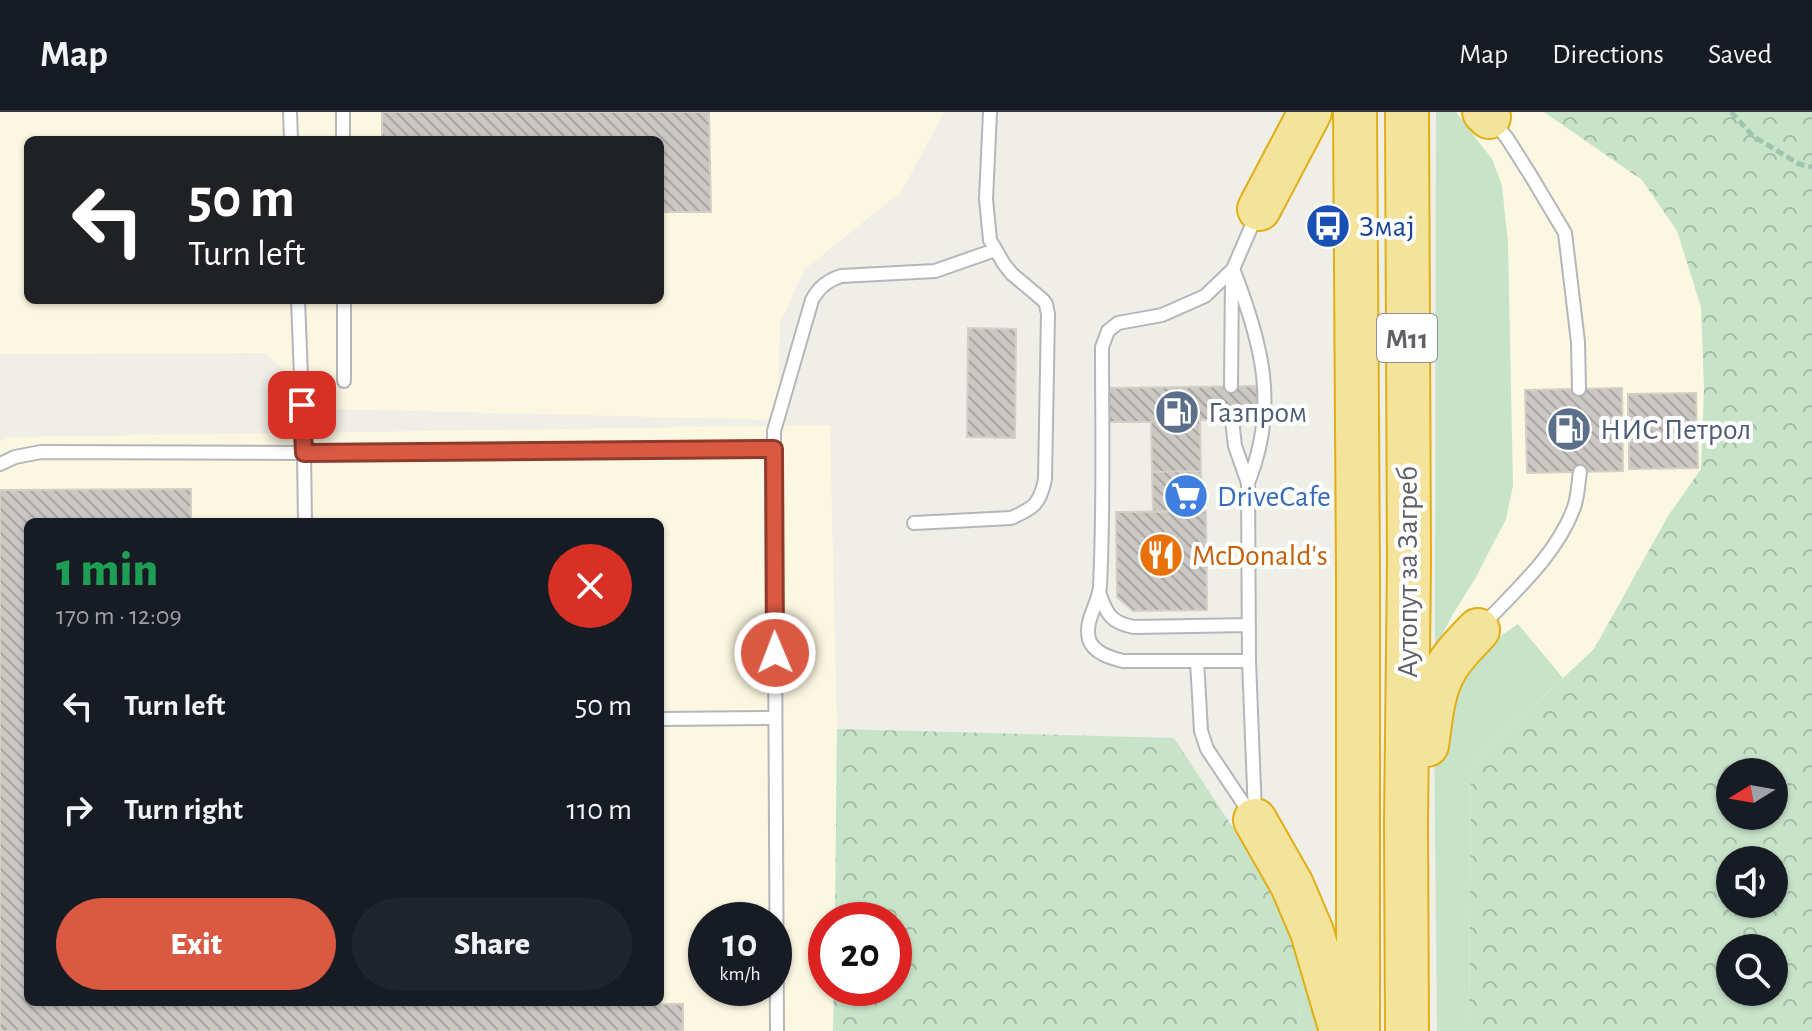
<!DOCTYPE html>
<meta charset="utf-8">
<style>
body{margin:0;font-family:"Alegreya Sans",sans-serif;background:#20242c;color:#f1f3f6;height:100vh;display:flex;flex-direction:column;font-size:30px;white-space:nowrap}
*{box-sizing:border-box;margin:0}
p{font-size:26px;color:#9ea1a6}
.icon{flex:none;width:44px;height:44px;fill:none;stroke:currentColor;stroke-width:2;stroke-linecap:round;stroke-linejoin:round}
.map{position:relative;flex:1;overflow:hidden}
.drawer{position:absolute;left:24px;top:406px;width:640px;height:488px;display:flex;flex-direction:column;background:#171b24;border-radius:12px;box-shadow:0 2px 6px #0004}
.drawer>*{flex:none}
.hud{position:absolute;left:24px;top:24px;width:640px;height:168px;border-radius:12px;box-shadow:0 2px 6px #0004;background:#202124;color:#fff;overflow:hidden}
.needle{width:52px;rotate:259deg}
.buttons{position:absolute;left:1716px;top:646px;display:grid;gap:16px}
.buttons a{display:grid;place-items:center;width:72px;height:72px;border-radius:50%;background:#171b24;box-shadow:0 2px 6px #0004;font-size:40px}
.speed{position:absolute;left:688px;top:790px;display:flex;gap:16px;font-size:40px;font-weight:700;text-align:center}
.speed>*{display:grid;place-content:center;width:104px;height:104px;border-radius:50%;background:#171b24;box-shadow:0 2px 6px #0004;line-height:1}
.speed small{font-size:20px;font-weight:400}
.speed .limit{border:12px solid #d22;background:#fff;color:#111}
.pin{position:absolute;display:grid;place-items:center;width:68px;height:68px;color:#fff;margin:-34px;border-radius:16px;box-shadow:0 4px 12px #0006}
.me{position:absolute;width:88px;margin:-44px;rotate:359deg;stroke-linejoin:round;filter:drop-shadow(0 0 6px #0008)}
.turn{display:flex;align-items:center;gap:28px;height:168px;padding:0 32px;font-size:36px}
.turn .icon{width:104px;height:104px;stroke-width:2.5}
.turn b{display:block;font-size:56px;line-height:68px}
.round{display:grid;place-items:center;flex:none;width:84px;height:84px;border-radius:42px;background:#20242c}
.summary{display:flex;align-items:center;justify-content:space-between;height:136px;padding:0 32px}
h1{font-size:48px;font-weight:800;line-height:60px;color:#1e9e55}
.cta{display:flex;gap:16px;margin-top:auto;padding:16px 32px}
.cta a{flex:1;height:92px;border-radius:48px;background:#da5943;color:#fff;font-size:32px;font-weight:800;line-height:92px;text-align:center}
.cta a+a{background:#20242c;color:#f1f3f6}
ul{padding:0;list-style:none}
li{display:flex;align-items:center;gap:24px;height:104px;padding:0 32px}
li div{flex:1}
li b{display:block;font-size:30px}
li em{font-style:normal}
header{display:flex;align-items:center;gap:48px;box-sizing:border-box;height:112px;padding:0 40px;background:#171b24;border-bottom:2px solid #363941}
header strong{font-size:38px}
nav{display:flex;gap:44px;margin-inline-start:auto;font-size:28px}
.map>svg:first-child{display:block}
.commercial{fill:#fbf7e1;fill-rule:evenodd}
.grass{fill:#c7e4c9}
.forest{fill:url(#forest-crowns);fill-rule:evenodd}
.building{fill:url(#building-back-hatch);stroke:#d4d0c6;stroke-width:2}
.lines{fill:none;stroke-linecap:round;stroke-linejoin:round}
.lane-casing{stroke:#b4b6ba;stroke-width:16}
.highway-casing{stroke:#e1af15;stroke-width:46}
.path{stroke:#a0c5ad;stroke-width:5;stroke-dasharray:8 4;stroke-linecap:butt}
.lane{stroke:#fff;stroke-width:12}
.highway{stroke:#f4e39a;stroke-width:42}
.route-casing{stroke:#8e3a2c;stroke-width:20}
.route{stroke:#da5943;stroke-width:14}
.labels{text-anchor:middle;stroke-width:8;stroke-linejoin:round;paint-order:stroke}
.shield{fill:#fff;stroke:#8f9094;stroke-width:2}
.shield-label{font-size:28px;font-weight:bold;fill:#5f6166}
.transit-label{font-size:30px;fill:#164399;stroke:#fff;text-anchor:start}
.service-label{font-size:30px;fill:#4e5e75;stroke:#fff;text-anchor:start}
.shop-label{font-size:30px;fill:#366cbe;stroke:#fff;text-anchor:start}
.food-label{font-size:30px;fill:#c56008;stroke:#fff;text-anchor:start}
.street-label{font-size:30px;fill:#5f6166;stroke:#fff}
</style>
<header>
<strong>Map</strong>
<nav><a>Map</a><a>Directions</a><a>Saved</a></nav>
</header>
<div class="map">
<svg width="1812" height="919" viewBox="0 0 1812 919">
<defs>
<pattern id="forest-crowns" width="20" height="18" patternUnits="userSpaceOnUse" patternTransform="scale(2)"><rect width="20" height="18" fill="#c7e4c9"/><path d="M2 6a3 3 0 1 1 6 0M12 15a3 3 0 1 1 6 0" fill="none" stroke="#a5bca7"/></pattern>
<pattern id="building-back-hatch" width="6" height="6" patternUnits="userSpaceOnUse" patternTransform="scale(2)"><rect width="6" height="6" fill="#cbc8c4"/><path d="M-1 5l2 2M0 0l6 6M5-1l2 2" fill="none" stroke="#a8a6a3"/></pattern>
</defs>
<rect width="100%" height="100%" fill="#efeee7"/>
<path class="commercial" d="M0,0H944L902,79L805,157L780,212L778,308L330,297L264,241L0,242ZM28,28H660V188H28Z
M1436,0H1812V919H1437ZM1730,660H1774V704H1730ZM1730,748H1774V792H1730ZM1730,836H1774V880H1730Z
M830,313L837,617L835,808H826V876H834L833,919H0V329L10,325ZM28,410H660V890H28ZM706,808H774V876H706Z"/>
<path class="grass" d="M1436,0H1456L1492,47L1502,73L1508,131L1513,374L1506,407L1475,467L1453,502L1435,537Z
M1518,512L1563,566L1471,652L1469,919H1437L1434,613L1479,539Z
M1304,855L1313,885L1318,919H1302L1295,861Z"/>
<path class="forest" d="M1544,0H1812V919H1469L1471,652L1594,537L1668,404L1701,357L1704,276L1701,195L1677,119L1642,68ZM1730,660H1774V704H1730ZM1730,748H1774V792H1730ZM1730,836H1774V880H1730Z
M837,617L1174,626L1260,757L1282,798L1304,855L1295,861L1302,919H833L834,876H894V808H835Z"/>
<path class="building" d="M382,0H709L711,100H660V28H382Z
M968,216L1016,217L1015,326L967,325Z
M1259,274V307L1200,308L1201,359L1152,360L1151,310H1108L1107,276Z
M1622,276L1623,359L1527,361L1525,278Z
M1696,281L1698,356L1629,357V328H1623V307L1628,306V282Z
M1201,359L1202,399L1153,400L1152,360Z
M191,377V410H28V890H546V893L683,892V919H0V378Z
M1206,399L1207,498L1133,499L1117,485L1116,400Z"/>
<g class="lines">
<g class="lane-casing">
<path id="lane" d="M290,0L291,28
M343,0V28
M1494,10L1507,26L1531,64L1565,121L1578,230L1579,277
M1233,157C1262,231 1279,294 1248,371L1249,549L1255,702
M298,188L304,341L305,410
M344,188V269
M1231,274L1232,164
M1232,308L1235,334L1248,371
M0,352L15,345L41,340L304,341L774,337
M914,411L1011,406C1034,396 1040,392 1045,367L1048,202L1046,192L1043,188L1012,162L1004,152L990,128L986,87L990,0
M1100,483C1107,503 1112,511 1134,515L1249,513
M1483,513C1515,479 1556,443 1573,398C1578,387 1578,372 1580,360
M1197,549L1201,619L1207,637L1251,703
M1249,549H1123C1111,546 1093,541 1089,527C1084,508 1099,492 1100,474C1104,394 1102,314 1102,235L1108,219L1118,211L1162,203L1205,184L1233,157L1256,104
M660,607L775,606
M777,919L774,319L812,188C819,175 827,169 841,164L935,159L995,138"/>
</g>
<g class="highway-casing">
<path id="highway" d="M1355,0L1358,462V919
M1407,0L1409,452L1406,711L1407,919
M1484,0L1489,5
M1259,97L1310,0
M1427,633C1431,608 1432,581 1445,558C1453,543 1466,531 1478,518
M1255,708L1292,773L1312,820L1341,919"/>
</g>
<path class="path" d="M1731,0L1753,24L1799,52L1812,55"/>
<use href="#lane" class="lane"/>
<use href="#highway" class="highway"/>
</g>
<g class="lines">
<g class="route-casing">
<path id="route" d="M302,293L304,341L774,337L775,541"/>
</g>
<use href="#route" class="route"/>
</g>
<defs>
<g id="bus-disc" transform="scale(2.3)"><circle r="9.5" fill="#1a4fb4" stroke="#fff"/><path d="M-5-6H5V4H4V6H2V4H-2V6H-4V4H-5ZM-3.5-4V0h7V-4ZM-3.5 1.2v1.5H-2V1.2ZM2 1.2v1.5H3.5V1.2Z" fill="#fff"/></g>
<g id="fuel-disc" transform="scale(2.3)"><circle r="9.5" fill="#5c6f8a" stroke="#fff"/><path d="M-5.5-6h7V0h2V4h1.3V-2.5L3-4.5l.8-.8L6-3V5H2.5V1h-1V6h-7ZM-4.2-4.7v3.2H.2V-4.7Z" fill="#fff"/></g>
<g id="supermarket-disc" transform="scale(2.3)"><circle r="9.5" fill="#3f7fe0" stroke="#fff"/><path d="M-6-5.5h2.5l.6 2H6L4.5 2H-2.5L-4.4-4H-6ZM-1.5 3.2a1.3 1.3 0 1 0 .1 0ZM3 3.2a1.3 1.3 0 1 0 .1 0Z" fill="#fff"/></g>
<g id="restaurant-disc" transform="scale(2.3)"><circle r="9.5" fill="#e8710a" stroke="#fff"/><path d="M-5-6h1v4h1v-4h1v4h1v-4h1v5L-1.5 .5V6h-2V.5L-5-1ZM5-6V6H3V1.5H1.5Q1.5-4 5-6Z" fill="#fff"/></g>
</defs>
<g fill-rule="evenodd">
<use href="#bus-disc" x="1328" y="114"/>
<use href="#fuel-disc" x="1177" y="300"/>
<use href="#fuel-disc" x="1569" y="317"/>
<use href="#supermarket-disc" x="1186" y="384"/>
<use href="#restaurant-disc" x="1161" y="443"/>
</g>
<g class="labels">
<rect class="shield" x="1377" y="202" width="60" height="48" rx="6"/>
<g class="shield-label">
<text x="1407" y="236">M11</text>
</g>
<g class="transit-label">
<text x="1359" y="124">Змај</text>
</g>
<g class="service-label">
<text x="1208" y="310">Газпром</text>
<text x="1600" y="327">НИС Петрол</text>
</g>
<g class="shop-label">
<text x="1217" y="394">DriveCafe</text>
</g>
<g class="food-label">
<text x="1192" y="453">McDonald's</text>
</g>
<g class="street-label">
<text transform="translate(1407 460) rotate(-90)" y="10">Аутопут за Загреб</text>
</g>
</g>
</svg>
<div class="buttons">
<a><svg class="needle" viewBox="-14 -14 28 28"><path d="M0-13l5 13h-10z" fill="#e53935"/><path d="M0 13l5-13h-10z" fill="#9ea1a6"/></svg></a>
<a><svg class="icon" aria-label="sound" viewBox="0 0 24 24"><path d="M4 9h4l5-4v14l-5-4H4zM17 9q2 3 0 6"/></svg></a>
<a><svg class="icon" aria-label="search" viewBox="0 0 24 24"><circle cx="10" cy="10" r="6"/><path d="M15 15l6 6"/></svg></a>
</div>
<div class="speed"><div>10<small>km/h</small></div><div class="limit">20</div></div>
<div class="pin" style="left:302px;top:293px;background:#d93025"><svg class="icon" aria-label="arrive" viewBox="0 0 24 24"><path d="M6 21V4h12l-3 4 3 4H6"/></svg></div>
<svg class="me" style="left:775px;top:541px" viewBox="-20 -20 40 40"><circle r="17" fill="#da5943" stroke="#fff" stroke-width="3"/><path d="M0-11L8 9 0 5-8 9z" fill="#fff"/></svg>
<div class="hud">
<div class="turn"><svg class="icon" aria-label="left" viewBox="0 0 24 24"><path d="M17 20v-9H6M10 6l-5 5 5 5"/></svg><div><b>50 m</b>Turn left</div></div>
</div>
<section class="drawer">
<div class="summary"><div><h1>1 min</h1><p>170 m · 12:09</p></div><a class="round" style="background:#d93025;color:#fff"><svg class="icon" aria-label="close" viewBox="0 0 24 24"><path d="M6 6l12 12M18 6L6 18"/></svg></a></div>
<ul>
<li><svg class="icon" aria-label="left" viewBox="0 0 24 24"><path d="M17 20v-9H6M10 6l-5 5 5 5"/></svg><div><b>Turn left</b></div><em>50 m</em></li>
<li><svg class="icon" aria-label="right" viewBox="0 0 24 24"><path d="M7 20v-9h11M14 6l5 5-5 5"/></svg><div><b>Turn right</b></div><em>110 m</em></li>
</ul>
<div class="cta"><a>Exit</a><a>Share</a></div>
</section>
</div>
